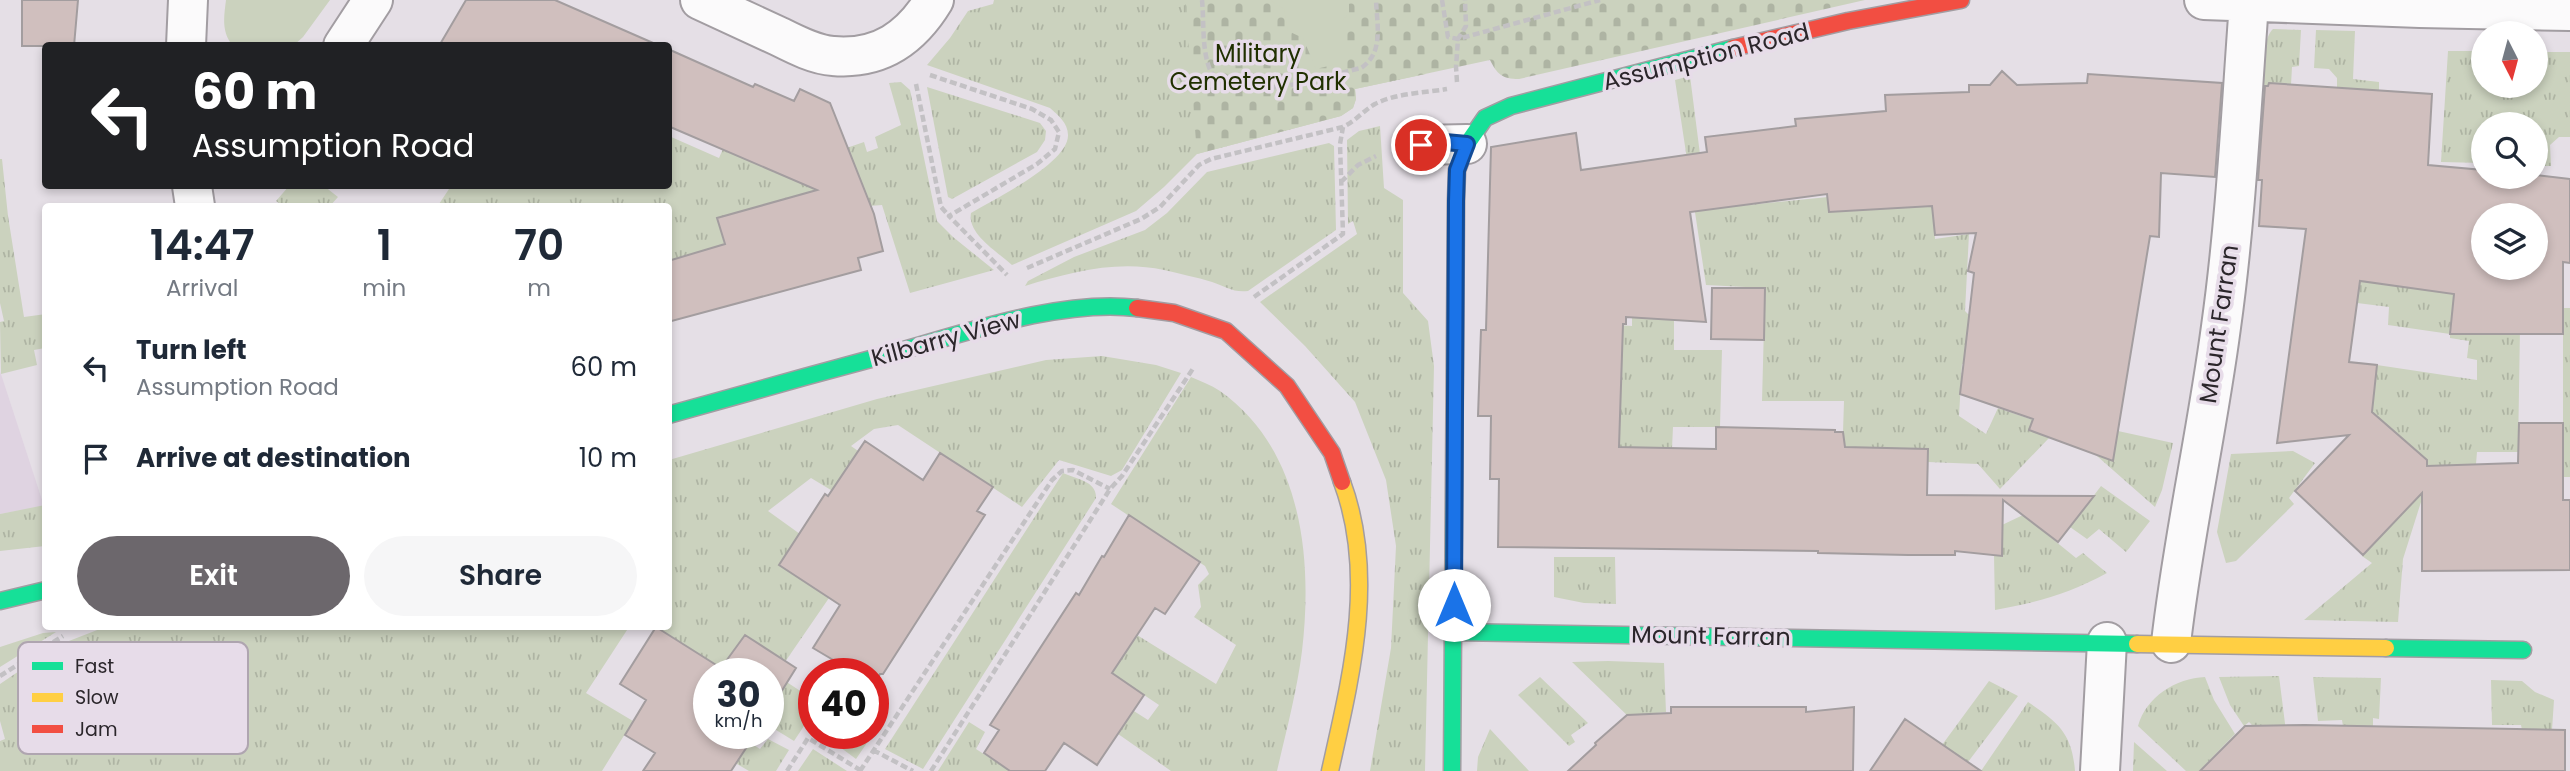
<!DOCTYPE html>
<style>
body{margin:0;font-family:Poppins,sans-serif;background:#f6f6f7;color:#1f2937;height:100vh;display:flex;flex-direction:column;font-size:26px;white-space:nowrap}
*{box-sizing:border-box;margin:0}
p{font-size:23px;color:#747a83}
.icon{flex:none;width:38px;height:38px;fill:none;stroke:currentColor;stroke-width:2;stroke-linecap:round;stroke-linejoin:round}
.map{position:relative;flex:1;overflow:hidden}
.sheet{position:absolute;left:42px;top:203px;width:630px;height:427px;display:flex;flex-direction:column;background:#fff;border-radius:7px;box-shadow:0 4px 10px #0003}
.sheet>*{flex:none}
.hud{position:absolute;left:42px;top:42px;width:630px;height:147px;border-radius:7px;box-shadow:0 4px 10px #0003;background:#202124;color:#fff;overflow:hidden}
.needle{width:46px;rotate:174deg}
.buttons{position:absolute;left:2471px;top:21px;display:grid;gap:14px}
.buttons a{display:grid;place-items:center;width:77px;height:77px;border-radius:50%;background:#fff;box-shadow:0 4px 10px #0003;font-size:35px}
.speed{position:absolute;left:693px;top:658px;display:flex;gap:14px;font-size:35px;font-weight:700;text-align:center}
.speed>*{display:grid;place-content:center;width:91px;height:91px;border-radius:50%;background:#fff;box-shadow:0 4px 10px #0003;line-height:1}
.speed small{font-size:18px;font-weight:400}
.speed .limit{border:10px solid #d22;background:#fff;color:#111}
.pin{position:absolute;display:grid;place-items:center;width:60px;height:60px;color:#fff;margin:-30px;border:4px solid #fff;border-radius:50%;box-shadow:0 2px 7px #0007}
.me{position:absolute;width:77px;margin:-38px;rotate:0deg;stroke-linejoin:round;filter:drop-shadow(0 0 5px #0008)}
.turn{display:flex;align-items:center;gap:24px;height:147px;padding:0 35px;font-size:32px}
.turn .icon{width:91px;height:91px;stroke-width:2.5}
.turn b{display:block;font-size:49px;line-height:60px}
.eta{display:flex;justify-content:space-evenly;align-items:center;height:119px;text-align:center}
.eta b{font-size:42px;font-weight:600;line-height:49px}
.button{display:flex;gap:14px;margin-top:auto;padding:14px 35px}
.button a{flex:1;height:80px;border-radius:42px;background:#6c676c;color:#fff;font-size:28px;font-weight:600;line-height:80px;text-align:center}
.button a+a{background:#f6f6f7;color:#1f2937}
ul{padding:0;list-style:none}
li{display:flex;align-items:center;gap:21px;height:91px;padding:0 35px}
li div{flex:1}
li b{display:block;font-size:26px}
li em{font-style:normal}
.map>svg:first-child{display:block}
.built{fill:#dfd3e1}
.grass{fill:url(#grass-tufts)}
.cemetery{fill:url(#cemetery-stones)}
.green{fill:#cbd2be}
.building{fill:#d0bfbe;stroke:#a39d9f;stroke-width:2;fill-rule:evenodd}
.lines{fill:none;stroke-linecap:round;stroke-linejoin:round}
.street-casing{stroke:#a29da2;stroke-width:42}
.fast-casing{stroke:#a29da2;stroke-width:19}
.slow-casing{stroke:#a29da2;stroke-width:19}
.jam-casing{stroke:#a29da2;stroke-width:19}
.path{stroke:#c3c1c4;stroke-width:4.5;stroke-dasharray:7 3.5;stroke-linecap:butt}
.street{stroke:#fbfafb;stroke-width:38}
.fast{stroke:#16e098;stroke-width:16}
.slow{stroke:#ffcf43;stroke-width:16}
.jam{stroke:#f24e42;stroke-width:16}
.route-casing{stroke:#114b97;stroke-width:18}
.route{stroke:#1a73e8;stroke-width:12}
.labels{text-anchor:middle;stroke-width:7;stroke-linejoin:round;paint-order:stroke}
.park-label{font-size:24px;fill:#203000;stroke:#e7dce9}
.street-label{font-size:24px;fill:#2b262b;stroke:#e7dce9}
.key{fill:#e7dce9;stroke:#afa5b0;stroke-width:2}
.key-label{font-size:19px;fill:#2b262b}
</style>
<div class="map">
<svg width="2570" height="771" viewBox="0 0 2570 771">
<defs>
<pattern id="grass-tufts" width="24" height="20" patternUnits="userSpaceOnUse" patternTransform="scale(1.75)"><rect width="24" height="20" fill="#cbd2be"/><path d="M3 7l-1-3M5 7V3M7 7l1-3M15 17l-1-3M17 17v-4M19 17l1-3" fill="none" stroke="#aeb4a3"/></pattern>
<pattern id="cemetery-stones" width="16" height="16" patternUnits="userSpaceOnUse" patternTransform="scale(1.75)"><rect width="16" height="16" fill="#cbd2be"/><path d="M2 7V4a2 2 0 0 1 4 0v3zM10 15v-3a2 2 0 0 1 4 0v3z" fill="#aeb4a3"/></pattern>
</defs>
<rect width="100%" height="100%" fill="#e5dfe6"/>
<path class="built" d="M0,371L44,506L0,514Z"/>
<path class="grass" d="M994,0H1193L1426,74L1355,89L1356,99L1353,108L1341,116L1197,154L1164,187L1136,211L1012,265C998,252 967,234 971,213C993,200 1069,163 1068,135C1068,123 1058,115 1050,108L927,65L950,38L968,11L993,4Z
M2273,29L2301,30L2299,66L2292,67L2291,85L2269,84L2264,160L2257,159C2258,134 2257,43 2273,29Z
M2316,30L2355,31L2353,79L2379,82V91L2337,87V78L2329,69L2314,68Z
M2448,51H2483V86H2536V52H2570V137H2559L2550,145L2551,166H2536V124H2483V163L2441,162Z
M1690,76L1707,209L1828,197L1934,205L1935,239L1969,234L1965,311L1968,314L1987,316L1988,367L1962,364L1959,416L1986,434L1998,408L2033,420L2029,430L2049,438L2000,489L1978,464L1928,462V450L1846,449L1843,432L1844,401H1762L1765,288L1706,285L1675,80Z
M901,82L910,90L937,221L953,237L994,270L910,293L882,205L717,218L726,250L669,261L668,206H442L439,204L451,186H668L669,136L719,158L730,133L766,149L774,173L864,142L867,152L878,148L875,137L901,125L889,83Z
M927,87L1040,123L1046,131L1045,140L1037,152L952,199L948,197Z
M1380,126L1384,188L1403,200V293L1428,321L1434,366L1425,771H1370L1391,648L1396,546L1386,480L1355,402L1305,346L1260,302L1357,234L1353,221L1348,224L1347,140L1359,131Z
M1329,143L1334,146L1336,230L1248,291C1233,293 1225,286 1212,282C1196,277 1180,274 1164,270C1117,260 1071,272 1025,286L1028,281L1074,257L1145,230L1167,213L1207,172Z
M0,159H2L8,216L24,317L46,314L45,348L34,350L37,365L1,374L0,322L4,321L0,303Z
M289,186H324L338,197L330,206H283L276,201Z
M2421,275L2520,329L2518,452H2477L2476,464L2460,465L2427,483L2403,559L2398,622L2304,620L2372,563L2362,556L2413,502L2394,481L2409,444L2402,438L2349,440L2374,392L2377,365L2477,380V360L2467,358L2469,341L2450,338V334L2388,325L2389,307L2357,303L2360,281L2403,287Z
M2563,308H2570V477H2563Z
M1674,310V350H1722L1720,427H1673L1672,448H1658L1628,478L1531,354L1589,323L1632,326V313Z
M1102,356L1156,365L1181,373L1122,470L1111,476L1059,460L1022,507L898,425L874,429L851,446L907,485L864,510L811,478L768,511L800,534L780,565L829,598L776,675L814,700V728L806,723L794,741L768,725V674H730L655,627L668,626L669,460L877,399L1046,360Z
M1191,377C1200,381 1211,385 1220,391C1302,449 1313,558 1302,651C1297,691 1286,732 1277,771H1171L1111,729L1126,706L1148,720L1159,705L1111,673L1137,635L1216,684L1236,645L1194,617L1201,607L1198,585L1209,574L1205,566L1111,504Z
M2118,431L2173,443L2162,490L2155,507L2097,456Z
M2293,451L2315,463L2289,498L2294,504L2236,561L2226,563L2217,532L2231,454Z
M1063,473C1076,479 1097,481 1096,498L923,769L885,749Z
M2101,486L2150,521L2126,552L2099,529L2087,539L2070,527Z
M45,505V546L0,551V514Z
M2023,515L2076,558L2083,553L2107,573C2068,594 2039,602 1995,610L1994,555L2002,525Z
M1554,557H1615L1616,604L1584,603L1554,597Z
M105,627H629L586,693L633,721L602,771H0V741L5,739L0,721V684L56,646Z
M56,632L0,667V647L43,633Z
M1608,661L1664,663L1666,712L1637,715L1632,720L1572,662Z
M2279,676L2290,763L2249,722L2244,726L2230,705L2219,677Z
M1540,677L1588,723L1571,735L1575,742L1569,746L1518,695Z
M2205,677L2214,700L2235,734L2199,771H2186L2138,726C2146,697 2176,678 2205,677Z
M2313,677L2381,678L2379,719L2373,718V727L2343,726L2342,720L2318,721Z
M2491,680L2522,681L2535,692L2554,700L2552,730H2522L2521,725H2492Z
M1989,681L2018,696L1968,762L1942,745Z
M2028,702C2058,722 2072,733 2075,771H1981Z
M969,722L985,732L976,749L1010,771H938Z
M1490,729L1529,771H1477L1478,757Z
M821,733H865L871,737L856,759Z
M739,735L760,749L768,739L789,750L776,771H749L725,757Z
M2134,742L2167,771H2133Z
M813,749L847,771H798Z"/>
<path class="cemetery" d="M1185,0H1865L1519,79C1502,79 1497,74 1490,60L1355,89L1356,99L1353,108L1341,116L1197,154Z"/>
<path class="green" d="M226,0H330L303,37L294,45L233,46C221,32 224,17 226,0Z
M1270,0H1349V13L1341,22V63L1316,69L1303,38L1288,31L1284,9Z"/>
<path class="building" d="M22,0H78L74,46H22Z
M466,0H555L660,46H439Z
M668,49L753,87L755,84L794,101L800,89L830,103L874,214L883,251L858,258L861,270L668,322V261L725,244L717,218L817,190L668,126Z
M2002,71L2017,85L2087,83L2088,74L2222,83L2215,177L2161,173L2159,237L2150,236L2113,461L2029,430L2033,419L1960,394L1974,273L1968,271L1976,233L1935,235L1932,206L1829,212L1827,194L1690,212L1706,322L1626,317V324H1623L1619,447L1716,449V427L1835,430V432H1843L1845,447L1928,449L1927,495L2094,496L2058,542L2003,500L2002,556L1955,551V555H1908L1818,553V551L1498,547L1499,479H1490L1491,416H1478L1481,330H1486L1491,147L1576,133L1581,170L1707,152L1705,137L1796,126L1795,119L1886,111L1885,95L1969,92V85H1990Z
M2269,83L2432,94L2428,165L2483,170V177L2536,175L2570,179V263L2563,262V334H2450L2454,294L2360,281L2349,362L2377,365L2372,412L2427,460V466L2518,463L2519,423H2563V500H2570V570L2422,571V493L2363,555L2295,491L2349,435L2277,443L2306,229L2259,226L2262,180H2258L2265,86H2268ZM2483,215H2536V268H2483Z
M1712,288H1765L1764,340L1711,339Z
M865,441L923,480L940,453L993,487L977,511L985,515L883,674H880L874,684L873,674H857L813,648L840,605L779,565L825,494L828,496Z
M1129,515L1200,562L1165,614L1155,608L1112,673L1144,695L1097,765L1064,743L1045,771H1010L984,753L999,730L990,725L1076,593L1079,595L1102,556L1104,557Z
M656,627L721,668L745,635L796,668L768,713V674H709V733H756L731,771H643L655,753L625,735L646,700L620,684Z
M1671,707H1806V712L1854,707L1853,771H1568L1596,745L1595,743L1627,715L1671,713Z
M1905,719L1981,771H1870Z
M2305,725L2565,730V771H2200L2245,726Z"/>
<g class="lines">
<g class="street-casing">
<path id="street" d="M700,0C726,12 752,24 778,36C794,44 815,55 833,56C880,60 911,38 934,0
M2204,0L2420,8L2570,11
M186,46L188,0
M343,46L373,0
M1421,145L1467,144
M192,186L195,206
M2171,643C2183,537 2207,433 2221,327C2236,220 2241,111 2249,3
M2100,771L2107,642"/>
</g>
<g class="fast-casing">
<path id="fast" d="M668,415C747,393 825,371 904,350C973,330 1065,299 1137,308
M0,601L46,590
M1454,632L2137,644
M2386,648L2523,650
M1452,771L1456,201L1457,170L1467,144L1485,118L1511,106L1733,48"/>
</g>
<g class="slow-casing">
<path id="slow" d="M2137,644L2386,648
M1330,771C1351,677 1377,576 1342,482"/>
</g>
<g class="jam-casing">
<path id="jam" d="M1733,48L1848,21L1961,0
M1137,308L1174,313L1226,331L1287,386L1332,453L1342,482"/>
</g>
<path class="path" d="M1202,0C1204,20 1202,45 1208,64C1220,113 1329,75 1361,68C1384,53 1377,25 1376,0
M1442,0L1448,37L1458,39L1600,0
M930,75L1032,109L1051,120L1059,132L1055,149L1037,164L949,216L1007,275
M1457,82L1456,67L1458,39L1466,26L1465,0
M916,84L941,207L949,216
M1341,182L1358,165L1376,156
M1027,268L1141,219L1160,207L1199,165L1211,159L1343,127C1357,120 1363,111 1375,104C1396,93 1424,93 1447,89
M1254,297L1343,234L1340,144L1343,127
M0,676L63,636
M873,750L913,771
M787,771L808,738L860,770
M860,771L1052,480L1062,471L1073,470L1110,489
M931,771L1110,489L1122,476L1194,367"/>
<use href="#street" class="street"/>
<use href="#fast" class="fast"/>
<use href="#slow" class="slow"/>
<use href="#jam" class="jam"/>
</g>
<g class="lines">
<g class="route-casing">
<path id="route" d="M1421,145L1445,142L1467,144L1457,170L1456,201L1454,605"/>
</g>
<use href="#route" class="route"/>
</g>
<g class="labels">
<g class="park-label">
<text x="1258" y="62">Military<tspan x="1258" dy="28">Cemetery Park</tspan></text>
</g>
<g class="street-label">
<text transform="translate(1706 57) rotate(-14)" y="8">Assumption Road</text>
<text transform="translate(2219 324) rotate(-82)" y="8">Mount Farran</text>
<text transform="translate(946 339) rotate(-15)" y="8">Kilbarry View</text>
<text transform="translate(1711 636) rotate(1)" y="8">Mount Farran</text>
</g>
</g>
<rect x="18" y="642" width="230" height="112" rx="10" class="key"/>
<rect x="32" y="662" width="31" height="8" fill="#16e098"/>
<rect x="32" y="693" width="31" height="9" fill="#ffcf43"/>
<rect x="32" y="725" width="31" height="8" fill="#f24e42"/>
<g class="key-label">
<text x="75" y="673">Fast</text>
<text x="75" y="704">Slow</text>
<text x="75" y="736">Jam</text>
</g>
</svg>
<div class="buttons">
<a><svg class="needle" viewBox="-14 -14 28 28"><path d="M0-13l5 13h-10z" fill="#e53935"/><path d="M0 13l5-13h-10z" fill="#747a83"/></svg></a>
<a><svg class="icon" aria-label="search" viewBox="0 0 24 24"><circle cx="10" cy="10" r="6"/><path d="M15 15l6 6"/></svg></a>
<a><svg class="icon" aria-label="layers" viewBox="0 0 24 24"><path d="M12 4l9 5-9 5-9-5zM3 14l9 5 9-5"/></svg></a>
</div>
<div class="speed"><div>30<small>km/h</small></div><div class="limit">40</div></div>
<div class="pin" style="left:1421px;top:145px;background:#d93025"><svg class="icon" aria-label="arrive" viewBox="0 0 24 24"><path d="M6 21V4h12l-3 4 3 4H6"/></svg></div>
<svg class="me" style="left:1454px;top:605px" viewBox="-20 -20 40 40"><circle r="19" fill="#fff"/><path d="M0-13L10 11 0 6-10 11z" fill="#1a73e8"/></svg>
<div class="hud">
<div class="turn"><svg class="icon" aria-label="left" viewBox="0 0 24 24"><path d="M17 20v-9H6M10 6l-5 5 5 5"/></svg><div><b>60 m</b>Assumption Road</div></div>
</div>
<section class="sheet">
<div class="eta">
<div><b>14:47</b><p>Arrival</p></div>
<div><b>1</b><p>min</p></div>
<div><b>70</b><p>m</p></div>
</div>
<ul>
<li><svg class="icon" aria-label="left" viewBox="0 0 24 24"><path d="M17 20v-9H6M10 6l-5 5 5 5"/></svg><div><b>Turn left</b><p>Assumption Road</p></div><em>60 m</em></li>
<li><svg class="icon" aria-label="arrive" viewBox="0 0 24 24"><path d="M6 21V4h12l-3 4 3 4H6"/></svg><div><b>Arrive at destination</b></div><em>10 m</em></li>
</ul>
<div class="button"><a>Exit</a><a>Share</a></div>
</section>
</div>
